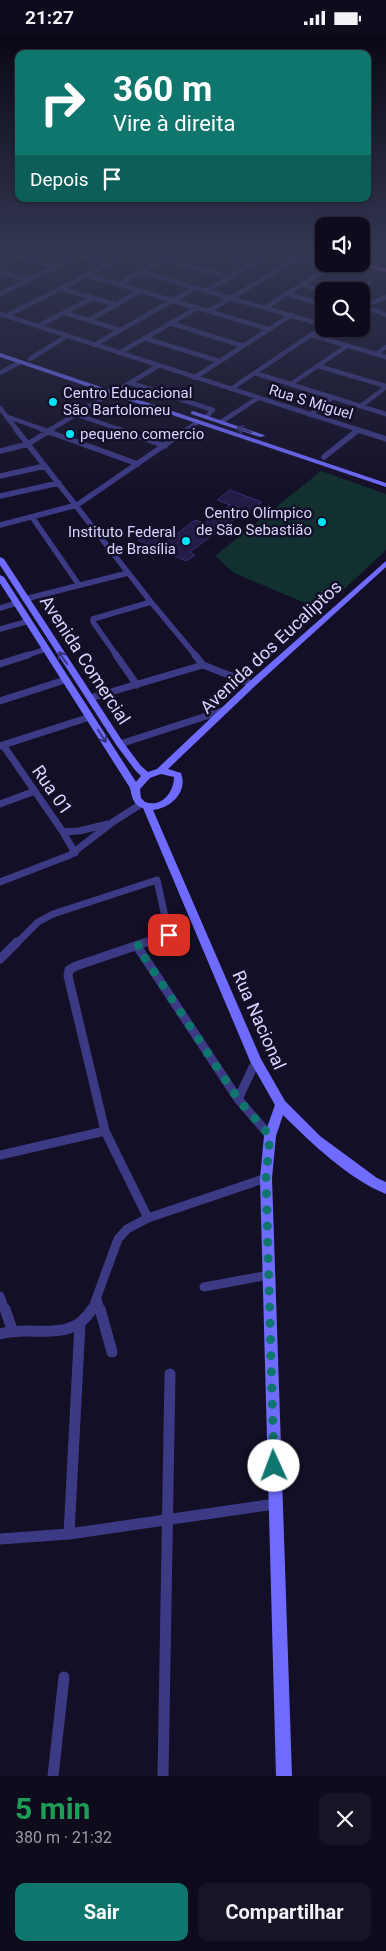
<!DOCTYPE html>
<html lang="pt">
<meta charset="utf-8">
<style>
body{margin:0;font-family:Roboto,sans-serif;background:#171425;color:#f1f3f6;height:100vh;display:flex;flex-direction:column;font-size:19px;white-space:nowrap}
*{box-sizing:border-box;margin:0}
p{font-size:16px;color:#9b9ba3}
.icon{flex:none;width:28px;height:28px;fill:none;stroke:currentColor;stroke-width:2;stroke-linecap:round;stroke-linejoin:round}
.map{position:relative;height:1741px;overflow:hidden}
.details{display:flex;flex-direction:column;background:#0e0b1c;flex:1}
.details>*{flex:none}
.guide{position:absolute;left:15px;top:15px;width:356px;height:152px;border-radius:10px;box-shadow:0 1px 4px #0004,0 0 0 1px #2e2b3b;background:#0f766e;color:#fff;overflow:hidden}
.buttons{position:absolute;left:315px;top:182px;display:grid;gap:10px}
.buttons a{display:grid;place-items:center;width:55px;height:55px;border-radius:10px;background:#0e0b1c;box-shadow:0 1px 4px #0004,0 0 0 1px #2e2b3b;font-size:25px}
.pin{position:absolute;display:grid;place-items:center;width:42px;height:42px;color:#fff;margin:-21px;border-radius:10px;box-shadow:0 2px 8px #0006}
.me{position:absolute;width:55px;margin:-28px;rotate:358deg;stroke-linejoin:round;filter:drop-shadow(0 0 4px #0008)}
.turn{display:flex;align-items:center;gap:18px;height:105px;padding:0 15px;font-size:22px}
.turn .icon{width:65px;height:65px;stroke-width:2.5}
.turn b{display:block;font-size:35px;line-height:42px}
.then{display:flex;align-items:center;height:48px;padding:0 15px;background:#0003;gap:10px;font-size:19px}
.round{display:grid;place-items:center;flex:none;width:52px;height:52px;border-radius:10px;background:#171425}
.head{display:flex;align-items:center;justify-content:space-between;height:85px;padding:0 15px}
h1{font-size:30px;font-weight:700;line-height:38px;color:#1e9e55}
.cta{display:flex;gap:10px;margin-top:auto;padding:10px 15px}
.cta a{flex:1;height:58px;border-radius:10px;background:#0f766e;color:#fff;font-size:20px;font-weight:700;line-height:58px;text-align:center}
.cta a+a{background:#171425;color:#f1f3f6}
.status{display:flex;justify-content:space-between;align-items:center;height:35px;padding:0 25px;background:#0e0b1c;direction:ltr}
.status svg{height:14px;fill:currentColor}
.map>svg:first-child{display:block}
.green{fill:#12302f}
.building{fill:#241b47;stroke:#3b2d73}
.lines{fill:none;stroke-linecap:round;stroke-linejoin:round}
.street-far4{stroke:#3d3a85;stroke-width:4.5}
.street-far3{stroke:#3d3a85;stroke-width:5.5}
.street-far2{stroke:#3d3a85;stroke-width:7}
.street-far1{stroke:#3d3a85;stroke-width:9}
.street{stroke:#3d3a85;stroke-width:11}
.secondary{fill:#6f6bff;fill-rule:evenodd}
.primary{fill:#c25bff;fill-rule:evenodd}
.oneway{stroke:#38347d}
.route{stroke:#0f766e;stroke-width:9;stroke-dasharray:0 16.2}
.poi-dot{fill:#00e5ff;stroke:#130f26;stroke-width:2}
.labels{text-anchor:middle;stroke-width:5;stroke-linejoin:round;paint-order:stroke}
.far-poi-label{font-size:15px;fill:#d9d4ff;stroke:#130f26;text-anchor:start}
.far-street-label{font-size:15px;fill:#d9d4ff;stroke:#130f26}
.street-label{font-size:18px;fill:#d9d4ff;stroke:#130f26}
</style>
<div class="status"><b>21:27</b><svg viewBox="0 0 49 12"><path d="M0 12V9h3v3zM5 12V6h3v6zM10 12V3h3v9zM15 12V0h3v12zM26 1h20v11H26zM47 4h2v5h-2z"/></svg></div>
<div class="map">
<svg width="386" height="1741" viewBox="0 0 386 1741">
<rect width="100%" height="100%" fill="#130f26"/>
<path class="green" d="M321,436L386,459V515L322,575L234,538L215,521Z"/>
<path class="building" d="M230,455L262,467L250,477L246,476L225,491L190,517L195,520L186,526L138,505L145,500L165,508L195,485L204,488L230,470L217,465Z"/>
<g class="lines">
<path class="street-far4" d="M4,218L54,232
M69,218L109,229
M207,218L253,230
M273,218L329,232
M166,224L231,243
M0,237L28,245
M141,237L324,290
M87,240L268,294
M118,249L178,218
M302,249L324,257
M60,253L117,270
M206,256L272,218
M354,256L369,248
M0,259L78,220
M288,259L324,270
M361,270L386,280
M361,272L386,262
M265,273L334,229
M209,276L297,224
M65,278L120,295
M0,279L359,395
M6,281L131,218
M89,285L140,256
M170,288L243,311
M38,291L93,263
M311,300L386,322
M144,303L219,326
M94,310L195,253
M119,318L197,273
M376,319L386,312
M30,324L67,301
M318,331L386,351
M0,338L20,327
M255,338L386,379
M194,343L291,280
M131,348L213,375L206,382
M291,349L347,311
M120,354L158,331
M231,354L324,291
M361,371L386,352
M0,373L17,395
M78,380L121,395
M310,380L333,362
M8,382L45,395
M221,387L258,363
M50,395L111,358
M186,395L198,387"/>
<path class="street-far3" d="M16,394L151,567L196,621
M41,394L138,429
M118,394L165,411
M355,394L386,404
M0,416L28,409L52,394
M324,422L358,395
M0,441L45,431
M0,461L59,448
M32,482L79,550
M0,490L77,470L188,394
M25,564L128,538
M0,573L17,568
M0,594L29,586
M25,621L46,614
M117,621L93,587V584L151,567"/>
<path class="street-far2" d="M116,620L137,650
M195,620L203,630L252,649
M0,629L28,620
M90,663L203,630
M0,666L65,645
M120,709L225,675
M3,710L63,797L75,818
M0,711L90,682
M0,769L35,756
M63,797L79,796L108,789
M0,847L70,820L113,787L141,769
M16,909L38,887L53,879L157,845L169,900L143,909"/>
<path class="street-far1" d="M147,907L76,931L69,935L68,941L105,1096L148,1183L266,1143
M137,911L238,1064L270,1101
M0,924L17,907
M238,1064L256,1026
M0,1120L105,1096
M204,1252L269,1240
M0,1261L5,1275
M97,1264L100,1275
M92,1275L118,1204L127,1194L148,1183"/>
<path class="street" d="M5,1274L12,1294
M100,1274L112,1317
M0,1299C33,1289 70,1310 92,1274
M69,1499L80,1289
M0,1504L69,1499L275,1469
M53,1741L64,1642
M163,1741L170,1339"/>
<path class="secondary" d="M0,318L386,448V452L0,322Z
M193,376L264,400L265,401L260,402L191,379V377Z
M0,522L4,524L123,707L141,731L148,737L157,734L249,647L386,526V532L255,651L168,734L181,738C188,757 171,773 153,775L261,1024L285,1066L320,1101L377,1143L386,1147V1159C350,1145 310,1107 283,1080L276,1101L272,1143L292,1741H276L260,1143L264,1101L275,1070L250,1026L143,773C133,770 132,762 130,753L0,548V540L4,542L136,747L141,741L135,735L117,711L0,530ZM161,739L174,742C174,757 162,773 145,767L141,763L140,754L150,743Z"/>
<path class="primary" d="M314,218H324V222L315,219Z
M361,228L386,233V237L355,229Z"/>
</g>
<defs><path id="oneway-shaft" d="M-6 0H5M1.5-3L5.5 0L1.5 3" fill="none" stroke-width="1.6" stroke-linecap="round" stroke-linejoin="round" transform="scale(1.25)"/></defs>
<g class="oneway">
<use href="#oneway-shaft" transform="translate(244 395) rotate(-162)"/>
<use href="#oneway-shaft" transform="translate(63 623) rotate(-124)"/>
<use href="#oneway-shaft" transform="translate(102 701) rotate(57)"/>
</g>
<linearGradient id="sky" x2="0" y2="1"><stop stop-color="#0a0815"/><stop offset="0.47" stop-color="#333752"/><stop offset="1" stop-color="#333752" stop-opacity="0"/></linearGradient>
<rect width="386" height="461" fill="url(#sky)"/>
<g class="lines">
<path class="route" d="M169,900L137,911L238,1064L270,1101L266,1143L274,1431"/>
</g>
<g class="poi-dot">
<circle cx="53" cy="367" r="5"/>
<circle cx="70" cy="399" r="5"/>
<circle cx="322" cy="487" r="5"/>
<circle cx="186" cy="506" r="5"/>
</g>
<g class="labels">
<g class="far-poi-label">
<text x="63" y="363">Centro Educacional<tspan x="63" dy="17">São Bartolomeu</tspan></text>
<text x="80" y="404">pequeno comercio</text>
<text x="312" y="483" text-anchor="end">Centro Olímpico<tspan x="312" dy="17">de São Sebastião</tspan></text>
<text x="176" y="502" text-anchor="end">Instituto Federal<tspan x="176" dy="17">de Brasília</tspan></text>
</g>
<g class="far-street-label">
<text transform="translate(311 367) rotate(17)" y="5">Rua S Miguel</text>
</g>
<g class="street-label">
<text transform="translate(271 612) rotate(-43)" y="6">Avenida dos Eucaliptos</text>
<text transform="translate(85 625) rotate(57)" y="6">Avenida Comercial</text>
<text transform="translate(52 755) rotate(55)" y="6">Rua 01</text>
<text transform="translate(259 985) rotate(66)" y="6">Rua Nacional</text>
</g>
</g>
</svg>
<div class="buttons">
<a><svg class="icon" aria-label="sound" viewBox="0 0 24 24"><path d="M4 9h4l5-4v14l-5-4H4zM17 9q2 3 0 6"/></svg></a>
<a><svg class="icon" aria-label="search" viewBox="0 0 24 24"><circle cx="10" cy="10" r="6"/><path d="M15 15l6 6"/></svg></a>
</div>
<div class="pin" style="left:169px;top:900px;background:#d93025"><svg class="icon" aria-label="arrive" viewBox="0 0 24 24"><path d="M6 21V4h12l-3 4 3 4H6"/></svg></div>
<svg class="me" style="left:274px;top:1431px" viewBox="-20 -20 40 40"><circle r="19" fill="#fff"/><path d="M0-13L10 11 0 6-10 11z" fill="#0f766e"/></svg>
<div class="guide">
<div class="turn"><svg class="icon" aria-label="right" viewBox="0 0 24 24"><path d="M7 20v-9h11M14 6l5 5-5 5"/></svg><div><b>360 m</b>Vire à direita</div></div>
<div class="then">Depois<svg class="icon" aria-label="arrive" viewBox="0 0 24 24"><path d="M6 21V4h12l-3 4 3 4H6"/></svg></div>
</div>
</div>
<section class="details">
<div class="head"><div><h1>5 min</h1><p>380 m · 21:32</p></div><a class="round"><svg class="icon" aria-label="close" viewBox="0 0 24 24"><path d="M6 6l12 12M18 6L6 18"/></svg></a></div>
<div class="cta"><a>Sair</a><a>Compartilhar</a></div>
</section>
